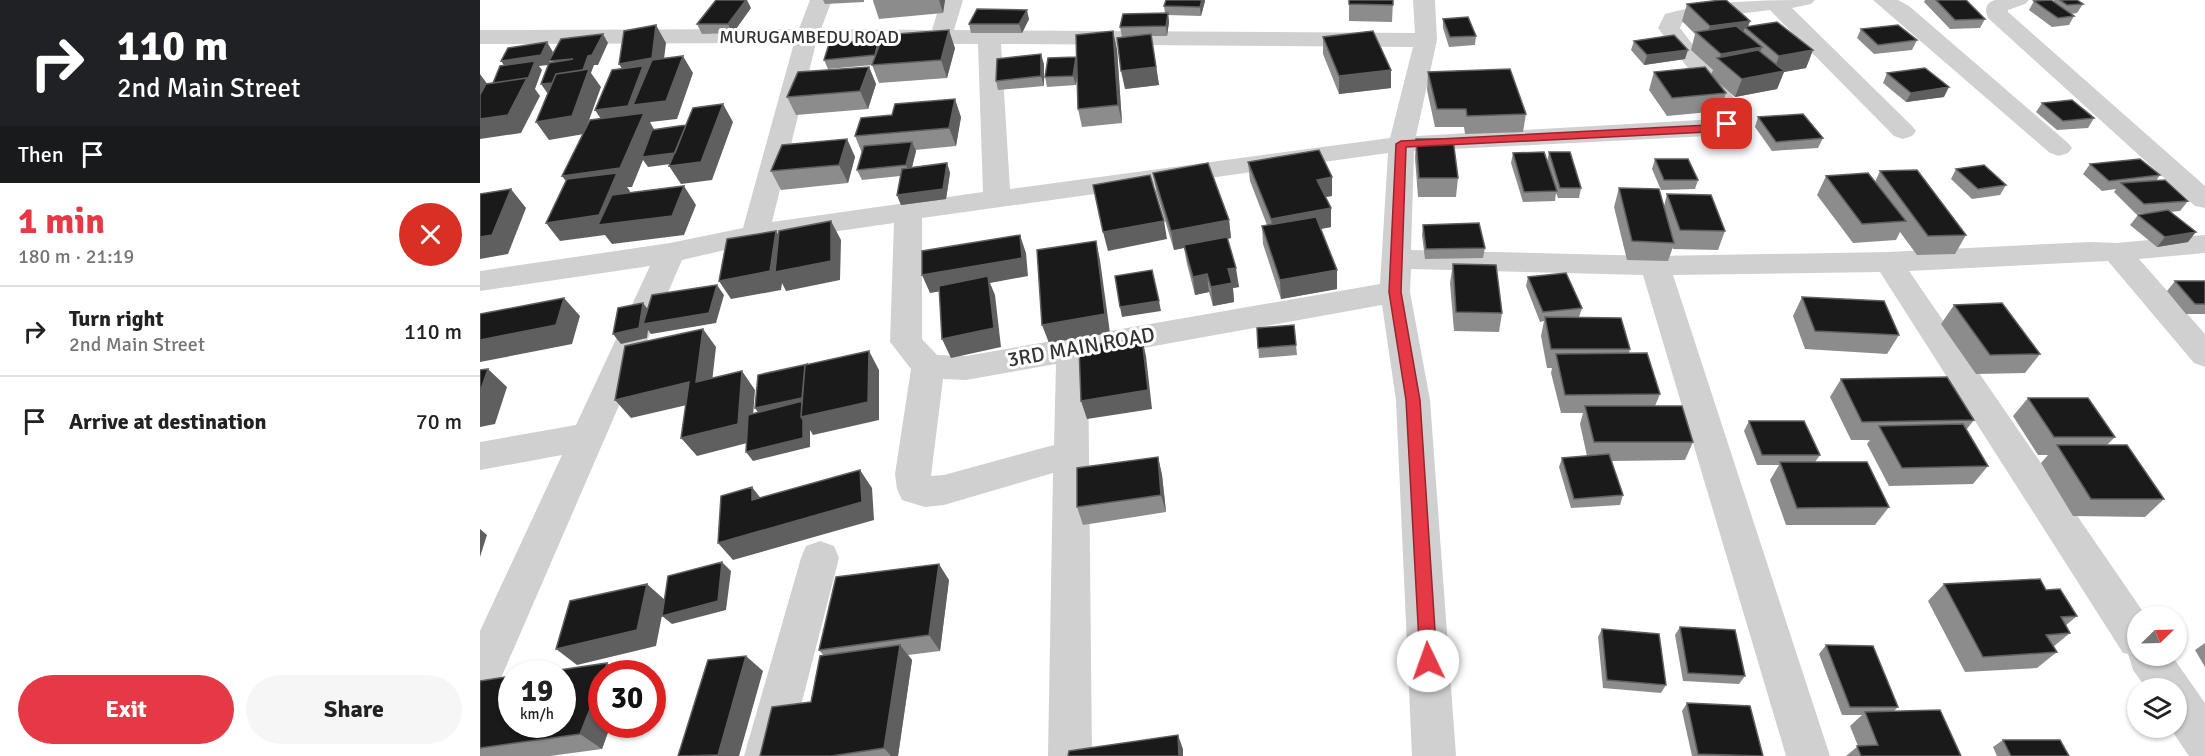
<!DOCTYPE html>
<meta charset="utf-8">
<style>
body{margin:0;font-family:Signika,sans-serif;background:#f6f6f6;color:#222;height:100vh;display:flex;flex-direction:column;font-size:22px;white-space:nowrap}
*{box-sizing:border-box;margin:0}
p{font-size:20px;color:#767676}
.icon{flex:none;width:33px;height:33px;fill:none;stroke:currentColor;stroke-width:2;stroke-linecap:round;stroke-linejoin:round}
.map{position:relative;flex:1;overflow:hidden}
.side{display:flex;flex-direction:column;background:#fff;width:480px}
.side>*{flex:none}
.guide{background:#202124;color:#fff;overflow:hidden}
.needle{width:39px;rotate:67deg}
.buttons{position:absolute;left:1647px;top:606px;display:grid;gap:12px}
.buttons a{display:grid;place-items:center;width:60px;height:60px;border-radius:50%;background:#fff;box-shadow:0 2px 4px #0004;font-size:30px}
.speed{position:absolute;left:18px;top:660px;display:flex;gap:12px;font-size:30px;font-weight:700;text-align:center}
.speed>*{display:grid;place-content:center;width:78px;height:78px;border-radius:50%;background:#fff;box-shadow:0 2px 4px #0004;line-height:1}
.speed small{font-size:15px;font-weight:400}
.speed .limit{border:9px solid #d22;background:#fff;color:#111}
.pin{position:absolute;display:grid;place-items:center;width:51px;height:51px;color:#fff;margin:-26px;border-radius:12px;box-shadow:0 3px 9px #0006}
.me{position:absolute;width:66px;margin:-33px;rotate:357deg;stroke-linejoin:round;filter:drop-shadow(0 0 4px #0008)}
.turn{display:flex;align-items:center;gap:21px;height:126px;padding:0 18px;font-size:27px}
.turn .icon{width:78px;height:78px;stroke-width:2.5}
.turn b{display:block;font-size:42px;line-height:51px}
.then{display:flex;align-items:center;height:57px;padding:0 18px;background:#0003;gap:12px;font-size:22px}
.round{display:grid;place-items:center;flex:none;width:63px;height:63px;border-radius:32px;background:#f6f6f6}
.headline{display:flex;align-items:center;justify-content:space-between;height:102px;padding:0 18px}
h1{font-size:36px;font-weight:700;line-height:45px;color:#e63946}
.cta{display:flex;gap:12px;margin-top:auto;padding:12px 18px}
.cta a{flex:1;height:69px;border-radius:36px;background:#e63946;color:#fff;font-size:24px;font-weight:700;line-height:69px;text-align:center}
.cta a+a{background:#f6f6f6;color:#222}
ul{padding:0;list-style:none}
li{display:flex;align-items:center;gap:18px;height:90px;padding:0 18px;border-top:2px solid #e0e0e0}
li div{flex:1}
li b{display:block;font-size:22px}
li em{font-style:normal}
main{display:flex;flex:1;min-height:0}
.map>svg:first-child{display:block}
.lines{fill:none;stroke-linecap:round;stroke-linejoin:round}
.street{fill:#d0d0d0;fill-rule:evenodd}
.wall{fill:#8c8c8c}
.shaded-wall{fill:#5f5f5f}
.building{fill:#1a1a1a;stroke:#5f5f5f;stroke-width:1.5}
.route{fill:#e63946;stroke:#96252e;stroke-width:1.5}
.labels{text-anchor:middle;stroke-width:6;stroke-linejoin:round;paint-order:stroke}
.far-street-label{font-size:18px;fill:#333;stroke:#fff}
.street-label{font-size:21px;fill:#333;stroke:#fff}
</style>
<main>
<section class="side">
<div class="guide">
<div class="turn"><svg class="icon" aria-label="right" viewBox="0 0 24 24"><path d="M7 20v-9h11M14 6l5 5-5 5"/></svg><div><b>110 m</b>2nd Main Street</div></div>
<div class="then">Then<svg class="icon" aria-label="arrive" viewBox="0 0 24 24"><path d="M6 21V4h12l-3 4 3 4H6"/></svg></div>
</div>
<div class="headline"><div><h1>1 min</h1><p>180 m · 21:19</p></div><a class="round" style="background:#d93025;color:#fff"><svg class="icon" aria-label="close" viewBox="0 0 24 24"><path d="M6 6l12 12M18 6L6 18"/></svg></a></div>
<ul>
<li><svg class="icon" aria-label="right" viewBox="0 0 24 24"><path d="M7 20v-9h11M14 6l5 5-5 5"/></svg><div><b>Turn right</b><p>2nd Main Street</p></div><em>110 m</em></li>
<li><svg class="icon" aria-label="arrive" viewBox="0 0 24 24"><path d="M6 21V4h12l-3 4 3 4H6"/></svg><div><b>Arrive at destination</b></div><em>70 m</em></li>
</ul>
<div class="cta"><a>Exit</a><a>Share</a></div>
</section>
<div class="map">
<svg width="1725" height="756" viewBox="0 0 1725 756">
<rect width="100%" height="100%" fill="#fff"/>
<g class="lines">
<path class="street" d="M330,0H352L341,29L452,30L461,0H483L474,30L935,33L933,0H955L957,40L936,136L1237,119L1240,111L1178,28L1185,14C1233,0 1285,0 1335,0L1331,4L1312,8L1432,126L1436,131L1432,136L1423,139L1414,136L1290,10L1211,20L1202,23L1200,28L1264,111L1256,129L1228,136L934,151L931,250L1175,256L1408,252L1610,242L1636,243L1725,235V253L1659,259L1725,334V367L1714,363L1628,261L1429,271L1666,616H1658V656H1692L1725,703V756H1709L1690,728H1696V688H1666L1653,670L1648,654L1643,653L1400,272L1193,275L1350,756H1306L1163,275L931,269L930,292L950,400L976,756H932L916,400L902,305L608,358L612,756H568L573,473L464,505L445,507L422,500L417,489L415,474L431,369L410,342L414,223L275,243L202,260L15,692L0,698V631L82,455L0,470V442L96,425L170,266L0,291V271L190,243L263,228L314,43L0,44V30L319,29ZM336,43L498,44L503,192L292,222ZM521,44L933,47L910,138L530,189ZM908,153L900,284L486,356L457,355L442,339V218ZM576,364L574,445L464,475L451,476L463,379L486,380Z
M1393,0H1418L1429,6L1588,143L1592,148L1588,153L1579,156L1570,153Z
M1515,0H1549L1545,4L1528,10V12L1725,186V208L1715,206L1509,19C1504,11 1505,3 1515,0Z
M340,541L354,546L359,558L308,756H264L321,558L326,546Z"/>
</g>
<path class="wall" d="M343,0H384V2L345,4Z
M393,0H465L463,13L399,19L393,1Z
M869,0H913L912,22L869,21Z
M1445,0H1486L1505,19L1500,28L1470,29L1444,2Z
M1574,0H1597L1603,4L1597,13L1591,14L1594,16L1589,25L1572,27L1549,10L1554,1L1573,2Z
M725,1L721,16L688,15L689,22L687,36H671L679,85L645,89L652,36L642,37L640,27L685,13L684,6Z
M1207,4L1270,21L1268,27L1333,50L1326,68L1304,72L1297,89L1255,97L1233,78L1246,93L1240,111L1187,116L1169,90L1174,72L1231,75L1233,70L1211,50L1215,34L1202,21Z
M271,8L253,33L222,34L217,24Z
M549,19L542,33H491L489,24Z
M963,19L996,36L995,45L969,47L963,28Z
M1381,29L1437,40L1432,50L1394,54L1377,38Z
M843,37L911,88L859,94L843,54Z
M1154,41L1205,59L1164,65L1151,50Z
M400,42L475,48L467,78L399,83L392,65L348,69L344,60Z
M637,49L642,123L602,127L598,109L597,76L596,85L567,87L565,77L596,57Z
M564,64V86L518,90L516,81Z
M389,67L396,84L388,109L316,115L307,97Z
M948,72L1046,114L1043,132L985,134L984,127H955L947,90Z
M1407,73L1464,97L1426,102L1403,83Z
M1562,103L1614,118L1608,128L1577,130L1556,112Z
M481,117L476,146L435,150L436,151L432,167L467,163L470,173L466,199L421,205L417,195L420,176L382,180L377,170L382,153L375,136Z
M1278,117L1343,138L1338,148L1292,151L1275,127Z
M367,139L375,157L368,183L301,190L291,171Z
M936,139L978,178L976,197H938L935,158Z
M1069,152L1101,188L1099,198H1078L1076,193L1075,201L1043,202L1031,163L1033,153L1067,161Z
M1175,159L1218,180L1215,189L1181,190L1172,169Z
M768,162L852,177V196L845,197L851,208V227L841,229L857,289L801,299L783,244L782,226L787,225L770,181Z
M1610,164L1680,175L1676,181L1708,201L1700,211L1690,212L1708,242L1677,247L1650,225L1658,215L1674,213L1656,214L1634,192L1636,189L1622,191L1603,174Z
M1476,169L1526,185L1520,195L1492,199L1471,179Z
M1400,171L1486,235L1475,254L1437,255L1420,232L1416,240L1373,243L1337,195L1346,176L1395,182Z
M673,173L749,220L751,238L747,239L759,287L753,288L754,302L733,306L729,292L715,295L707,264L704,248L694,250L676,191Z
M1139,188L1184,206L1187,194L1245,231L1238,250L1193,249V247L1188,261L1147,260L1134,207Z
M943,225L1005,248L1003,258L945,259L942,235Z
M973,264L1022,313L1019,332L974,331L970,283Z
M1048,277L1102,308L1099,317L1150,349L1149,353L1180,394L1175,406L1213,442L1205,460L1131,461L1143,495L1140,505L1091,508L1079,467L1082,458L1107,456L1100,424L1103,413H1081L1071,373L1072,368H1067L1061,336L1064,321L1060,322L1046,286Z
M1695,281H1725V314H1706L1687,291Z
M1322,297L1419,335L1407,354L1325,349L1313,316Z
M1474,305L1560,354L1545,373L1496,374L1461,324Z
M777,328L816,345L817,355L779,358Z
M1361,379L1494,420L1486,430L1508,466L1493,484L1409,486L1387,444L1390,440H1371L1350,397Z
M1548,398L1635,437L1627,445L1684,499L1665,517L1593,516L1561,463L1568,455H1558L1533,416Z
M1269,421L1340,455L1335,462L1409,507L1395,525H1306L1290,480L1299,465H1277L1264,431Z
M678,457L682,475L686,512L603,525L597,507Z
M469,580L460,651L428,655L432,660L418,756H280L331,702L343,655L339,650Z
M1464,584L1566,590L1597,616L1585,626L1590,633L1573,647L1577,652L1557,668L1485,672L1448,601Z
M1200,627L1265,676L1259,684L1203,681L1195,635Z
M1122,629L1186,685L1181,693L1123,688L1118,637Z
M1725,643V667L1715,650Z
M1346,645L1418,707L1414,711L1481,756H1366L1378,746L1370,726L1382,715H1362L1339,654Z
M0,681L122,724H131L122,749L70,756H0Z
M1207,703L1283,756H1212L1202,711Z
M1523,740L1589,756H1517L1513,747Z"/>
<path class="shaded-wall" d="M266,0H267L271,8L253,33L248,24Z
M459,0H465L463,13Z
M722,0H725V1L721,16L720,7Z
M547,10L549,19L542,33L539,24Z
M688,13L689,22L687,36L686,26Z
M1270,21L1267,29L1265,27L1261,39L1225,40L1230,26Z
M176,25L186,43L182,75L203,56L213,73L197,119L170,122L175,131L200,152L206,162L168,167L163,160L152,187H147L150,191L137,223L204,186L216,205L204,235L132,244L125,235L80,241L66,223L96,194L82,176L127,128L115,110L150,81L139,64Z
M469,30L475,48L467,78L461,60Z
M633,31L637,49L642,123L638,105Z
M123,34L128,43L118,65H114L111,73L121,87L104,134L69,140L56,122L68,94L61,84L108,56Z
M67,42L73,52L68,65L59,66L62,70L55,89L60,96L41,133L0,139V74L11,89L28,71L21,61Z
M1282,47L1275,65L1239,60L1241,54Z
M1208,50L1205,59L1164,65L1167,55Z
M1333,50L1326,68L1304,72L1297,89L1255,97L1262,79L1293,73L1299,56Z
M674,52L679,85L645,89L641,71Z
M561,54L564,64V86L561,76Z
M596,57L598,66L596,85L593,76Z
M389,67L396,84L388,109L380,91Z
M911,70V88L859,94V76Z
M1469,87L1464,97L1426,102L1431,93Z
M475,99L481,117L476,146L469,128Z
M243,104L253,122L232,180L201,184L189,166Z
M367,139L375,157L368,183L359,165Z
M432,142L436,151L430,175L426,165Z
M467,163L470,173L466,199L421,205L417,195Z
M852,177V196L837,198V180Z
M31,189L46,208L28,254L0,259V237Z
M851,208V227L793,238L791,219Z
M749,220L751,238L694,250L691,231Z
M351,221L361,240L360,280L306,291L302,283L301,290L251,299L239,281L296,231L307,249Z
M684,221L687,239L628,251L623,232Z
M1716,232L1708,242L1677,247L1685,237Z
M540,235L546,253L548,276L510,283L515,295L521,347L471,358L462,339L509,283L450,293L442,275Z
M616,241L620,260L630,333L569,343L562,325Z
M756,268L759,287L753,288L754,302L733,306L731,287L748,269Z
M857,270V289L801,299L800,280Z
M727,274L729,292L715,295L713,277Z
M237,285L244,295L236,323L171,334L168,330L167,338L141,344L133,334L163,303L170,312Z
M84,298L100,316L92,344L0,362V340Z
M679,301L681,311L642,317L640,307Z
M223,329L236,347L230,400L216,382Z
M662,338L666,356L672,409L607,419L601,401Z
M389,351L399,370V420L333,435L330,430V447L273,461L266,452L321,417L282,418L275,408Z
M8,369L27,387L15,424L0,427V392Z
M262,371L275,390L271,442L217,456L201,438Z
M209,382L224,401L151,418L135,400Z
M678,457L682,475L686,512L681,495Z
M380,470L392,488L394,520L253,560L238,543Z
M272,487L286,505L272,500Z
M0,529L7,535L0,557Z
M242,562L251,571L246,610L192,624L182,616Z
M459,564L469,580L460,651L449,635Z
M167,584L185,600L176,646L97,665L76,649Z
M420,645L432,660L418,756H411L404,748Z
M266,656L283,671L259,756H238V755Z
M127,663L141,674H124Z
M122,679V724H131L122,749L100,734Z
M698,735L703,749V756H699Z"/>
<path class="building" d="M236,0H266L248,24H217Z
M686,0H722L720,7L684,6Z
M869,0H913V5L869,4Z
M1241,0H1246L1270,21L1230,26L1207,4Z
M1456,0H1486L1505,19L1475,20Z
M1571,0L1594,16L1578,18L1554,1Z
M1580,0H1597L1603,4L1587,5Z
M497,9L547,10L539,24H489Z
M688,13L686,26L640,27L643,14Z
M988,17L996,36L970,37L963,19Z
M1297,22L1333,50L1299,56L1265,27Z
M176,25L172,58L139,64L144,31Z
M1418,25L1437,40L1398,45L1381,29Z
M1256,26L1282,47L1241,54L1216,32Z
M469,30L461,60L392,65L403,35Z
M633,31L638,105L598,109L596,35Z
M893,31L911,70L859,76L843,37Z
M123,34L112,55L108,56L103,70L76,74L72,83L61,84L69,63L93,59L69,61L81,39Z
M671,34L676,67L641,71L637,38Z
M1194,35L1208,50L1167,55L1154,41Z
M399,39L395,55L344,60L349,44Z
M67,42L61,55L21,61L28,48Z
M1278,50L1304,71L1262,79L1237,58Z
M561,54V76L516,81L517,59Z
M203,56L186,101L153,105L172,60Z
M596,57L593,76L565,77L568,58Z
M55,61L48,79L47,78L13,83L20,66Z
M163,66L148,106L115,110L132,70Z
M389,67L380,91L307,97L318,72Z
M1225,67L1246,93L1192,98L1174,72Z
M1445,68L1469,87L1431,93L1407,73Z
M109,69L92,116L56,122L76,74Z
M1030,69L1046,114L987,116L986,109H957L948,72Z
M47,78L28,115L0,119V95L6,84Z
M475,99L469,128L375,136L381,118L412,115L415,104Z
M1592,100L1614,118L1583,121L1562,103Z
M243,104L221,162L189,166L213,108Z
M164,113L140,168L82,176L110,120Z
M1323,114L1343,138L1296,142L1278,117Z
M206,125L195,153L162,157L172,130Z
M367,139L359,165L291,171L302,145Z
M936,139H973L978,178H939Z
M432,142L426,165L377,170L384,146Z
M839,150L852,177L837,180L851,208L791,219L768,162Z
M1064,152L1077,191L1044,192L1033,153Z
M1069,152H1090L1101,188H1080Z
M1175,159H1208L1218,180H1184Z
M1660,159L1680,175L1629,181L1610,164Z
M467,163L463,189L417,195L422,169Z
M728,163L749,220L691,231L673,173Z
M1504,165L1526,185L1498,189L1476,169Z
M1437,170L1486,235L1448,236L1400,171Z
M137,173L119,215L66,223L87,179Z
M1388,173L1426,221L1382,224L1346,176Z
M670,175L684,221L623,232L613,185Z
M1685,180L1708,201L1664,204L1641,183Z
M204,186L192,216L118,225L132,195Z
M1139,188L1179,189L1194,243L1152,241Z
M31,189L12,235L0,237V194Z
M1187,194L1231,195L1245,231L1200,230Z
M1688,210L1716,232L1685,237L1658,215Z
M836,217L857,270L800,280L782,226Z
M351,221V261L295,272L299,231Z
M999,223L1005,248L946,249L943,225Z
M296,231L290,271L239,281L247,239Z
M540,235L542,258L442,275V251Z
M747,237L756,268L748,269L752,283L731,287L727,274L713,277L704,245Z
M616,241L625,314L562,325L557,250Z
M973,264L1016,265L1022,313L976,312Z
M672,270L679,301L640,307L635,276Z
M1086,273L1102,308L1063,312L1048,277Z
M508,276L514,328L462,339L459,286Z
M1695,281H1725V304H1715Z
M237,285L229,313L163,324L172,295Z
M1322,297L1404,301L1419,335L1335,331Z
M84,298L76,325L0,340V314Z
M163,303L159,328L133,334L138,308Z
M1522,303L1560,354L1510,355L1474,305Z
M1065,317L1141,318L1150,349H1071Z
M814,325L816,345L778,348L777,328Z
M223,329L216,382L262,371L258,424L201,438L209,382L135,400L145,346Z
M662,338L668,390L601,401L599,347Z
M389,351L388,402L321,417L325,365Z
M1167,353L1180,394L1085,395L1076,354Z
M328,364L325,365L322,398L275,408L278,375Z
M8,369L0,392V370Z
M1467,377L1494,420L1382,422L1361,379Z
M1548,398H1608L1635,437H1574Z
M322,401L321,417L323,420V438L266,452L268,415Z
M1105,406H1202L1213,442H1114Z
M1269,421H1324L1340,455H1282Z
M1483,424L1508,466L1422,468L1399,426Z
M1577,445H1647L1684,499H1611Z
M1129,454L1143,495L1094,499L1082,458Z
M678,457L681,495L597,507V468Z
M1300,462H1387L1409,507L1317,508Z
M380,470L382,502L238,543L241,496L272,487V500Z
M242,562L238,601L182,616L188,576Z
M459,564L449,635L339,650L356,577Z
M1560,579L1566,590L1580,589L1597,616L1581,617L1590,633L1566,635L1577,652L1503,657L1464,584Z
M167,584L157,630L76,649L90,601Z
M1200,627L1255,630L1265,676L1208,673Z
M1122,629L1179,634L1186,685L1127,680Z
M420,645L404,748L351,756H280L292,707L331,702L340,656Z
M1346,645L1393,646L1418,707H1370Z
M266,656L238,755L198,756L228,660Z
M127,663L124,674H122V679L100,734L0,748V681L32,676V724H82V674H52Z
M1207,703L1270,706L1283,756L1218,754Z
M1460,710L1481,756H1381L1377,746L1398,745L1385,712Z
M698,735L699,756H588L589,751Z
M1523,740H1580L1589,756H1531Z"/>
<path class="route" d="M1247,121L1251,122V126L1228,132L926,147L921,292L940,400L957,661L954,667L948,669L942,667L940,661L926,400L909,292L916,144L921,141L1228,125Z"/>
<g class="labels">
<g class="far-street-label">
<text x="329" y="43">MURUGAMBEDU ROAD</text>
</g>
<g class="street-label">
<text transform="translate(601 347) rotate(-10)" y="7">3RD MAIN ROAD</text>
</g>
</g>
</svg>
<div class="buttons">
<a><svg class="needle" viewBox="-14 -14 28 28"><path d="M0-13l5 13h-10z" fill="#e53935"/><path d="M0 13l5-13h-10z" fill="#767676"/></svg></a>
<a><svg class="icon" aria-label="layers" viewBox="0 0 24 24"><path d="M12 4l9 5-9 5-9-5zM3 14l9 5 9-5"/></svg></a>
</div>
<div class="speed"><div>19<small>km/h</small></div><div class="limit">30</div></div>
<div class="pin" style="left:1247px;top:124px;background:#d93025"><svg class="icon" aria-label="arrive" viewBox="0 0 24 24"><path d="M6 21V4h12l-3 4 3 4H6"/></svg></div>
<svg class="me" style="left:948px;top:661px" viewBox="-20 -20 40 40"><circle r="19" fill="#fff"/><path d="M0-13L10 11 0 6-10 11z" fill="#e63946"/></svg>
</div>
</main>
